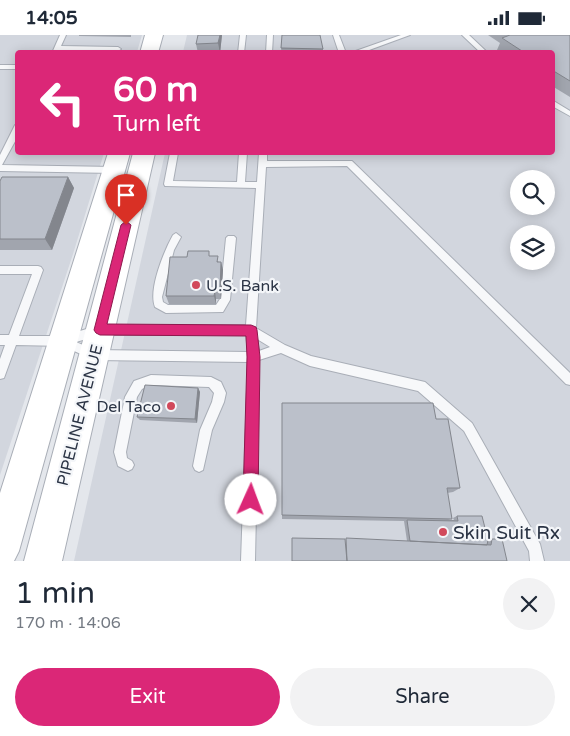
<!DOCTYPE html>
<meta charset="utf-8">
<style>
body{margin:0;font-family:"Varela Round",sans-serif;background:#f2f2f3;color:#1f2937;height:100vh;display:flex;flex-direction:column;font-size:19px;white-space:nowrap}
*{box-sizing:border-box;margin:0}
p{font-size:16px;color:#747a83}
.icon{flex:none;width:28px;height:28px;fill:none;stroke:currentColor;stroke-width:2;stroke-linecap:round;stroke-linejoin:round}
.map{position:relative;height:526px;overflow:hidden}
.panel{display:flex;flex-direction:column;background:#fff;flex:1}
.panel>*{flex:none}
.guide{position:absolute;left:15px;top:15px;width:540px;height:105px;border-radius:5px;box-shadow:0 2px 12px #0003;background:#db2777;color:#fff;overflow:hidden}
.fabs{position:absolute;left:510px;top:135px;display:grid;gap:10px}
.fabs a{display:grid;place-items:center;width:45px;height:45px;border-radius:50%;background:#fff;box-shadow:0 2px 12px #0003;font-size:25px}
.pin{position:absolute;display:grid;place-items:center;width:42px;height:42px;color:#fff;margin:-51px -21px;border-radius:50% 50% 50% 0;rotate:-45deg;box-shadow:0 0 5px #0007}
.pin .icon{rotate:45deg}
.me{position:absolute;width:55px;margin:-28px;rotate:2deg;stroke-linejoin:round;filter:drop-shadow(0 0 4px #0008)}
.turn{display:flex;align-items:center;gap:18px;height:105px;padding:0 15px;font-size:22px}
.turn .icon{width:65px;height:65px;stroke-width:2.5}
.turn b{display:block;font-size:35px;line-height:42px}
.round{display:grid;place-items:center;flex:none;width:52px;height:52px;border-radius:26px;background:#f2f2f3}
.overview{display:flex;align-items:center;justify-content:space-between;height:85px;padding:0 15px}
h1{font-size:30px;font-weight:600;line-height:38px}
.button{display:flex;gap:10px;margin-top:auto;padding:10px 15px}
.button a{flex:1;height:58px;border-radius:30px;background:#db2777;color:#fff;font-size:20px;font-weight:600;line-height:58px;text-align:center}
.button a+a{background:#f2f2f3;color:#1f2937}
.status{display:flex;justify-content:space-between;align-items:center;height:35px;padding:0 25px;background:#fff;direction:ltr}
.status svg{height:14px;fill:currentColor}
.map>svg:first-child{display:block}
.built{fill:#d2d6de;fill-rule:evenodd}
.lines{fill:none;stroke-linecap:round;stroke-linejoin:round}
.lane-casing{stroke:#a9aeb7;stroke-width:2}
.secondary-casing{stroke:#a9aeb7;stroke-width:2}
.lane{fill:#f7f8fa;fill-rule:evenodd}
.secondary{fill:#fff;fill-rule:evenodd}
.wall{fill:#a1a5ae}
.shaded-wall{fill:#83868d}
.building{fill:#bbc0ca;stroke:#83868d}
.route{fill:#db2777;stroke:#8e194d}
.poi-dot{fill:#d1495b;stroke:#f4f6f9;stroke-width:2}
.labels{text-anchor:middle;stroke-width:4.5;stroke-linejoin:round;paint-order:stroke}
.poi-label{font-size:16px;fill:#2b3445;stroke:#f4f6f9;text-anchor:start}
.street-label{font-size:16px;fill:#2b3445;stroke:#f4f6f9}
.near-poi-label{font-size:19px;fill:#2b3445;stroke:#f4f6f9;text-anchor:start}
</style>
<div class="status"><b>14:05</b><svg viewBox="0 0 49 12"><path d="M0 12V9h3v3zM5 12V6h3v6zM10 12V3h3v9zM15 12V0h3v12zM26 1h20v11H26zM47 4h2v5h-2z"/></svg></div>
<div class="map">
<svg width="570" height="526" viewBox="0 0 570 526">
<rect width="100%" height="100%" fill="#e4e7ec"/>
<path class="built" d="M0,0H142L137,17L18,18V118H104L73,219L0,440Z
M187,0H570V526H74L165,118H552V18L183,17ZM519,144H546V171H519ZM519,199H546V226H519Z"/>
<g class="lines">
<g class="lane-casing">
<path id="lane" d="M60,0H66L61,11L118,12L121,14L118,16L59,15V18H52Z
M240,0H246L244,18H238Z
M267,0H273L272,18H266Z
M333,0H339L346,18H339Z
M401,0H410L361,18H350Z
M462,0H469L488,18H481Z
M0,30H18V34H0Z
M552,65L570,76V81L552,71Z
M15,90H18V101L2,130L114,132L118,135L114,138L0,136V120Z
M170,118H178L173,146L237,147L239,118H247L245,147H257L259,118H267V126H352L570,338V350L566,349L347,131L266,132L256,293L285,310L311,321L425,347L472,388L540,509L544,526H530L529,516L464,396L418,356L310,331L281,318L259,325L255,526H241L248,327L94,325L63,311L16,310L4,343L0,344V324L5,310H0V300H9L32,239H0V231H38L41,232L43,235L19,301H63L100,290H246L256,153L165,151L164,149ZM100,300H246L248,317L95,315L76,307ZM257,304L270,312L259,316Z
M176,198L181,202L174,215L162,262L163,267L168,270H216L220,264L226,203L228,201H234L236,203L230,265L223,277L166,278L155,272C148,255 164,216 173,200Z
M151,340L211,342L221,347L226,358L224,367L212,395L203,435L199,437L195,435L193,431L200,395L212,367L214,358L209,352L151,350L142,354L137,362L126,417L127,423L132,426L134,430L132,434L128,436L118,431L114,417L125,362L134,346Z"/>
</g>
<g class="secondary-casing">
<path id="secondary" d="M145,0H163L158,18H140Z
M108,118H130L19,516L14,526H0V458Z
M133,118H155L62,526H24Z"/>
</g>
<use href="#lane" class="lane"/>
<use href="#secondary" class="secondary"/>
</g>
<path class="wall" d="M79,0H131V2L79,1Z
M222,0L220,18H198L196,9Z
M282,0L323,14V18H281Z
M488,0H570V62L552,51V18H501L497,15L500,8Z
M68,142L74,153L52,215H0V146Z
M210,221L219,227H221L223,235L221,264H216V269H169L166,261L187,222Z
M198,353L200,357L197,388L140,385L137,382Z
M282,368L436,384L460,453L453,457L447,458L452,484L448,485H454L453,483L457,481L488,505L492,504L507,526L407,506L404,486L282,484Z"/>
<path class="shaded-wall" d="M220,0H222L220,18L218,8Z
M68,142L74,153L52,215L45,204Z
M221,227L223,235L221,264L220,256Z
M215,256L216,264V269L214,261Z
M198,353L200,357L197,388L195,384Z"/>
<path class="building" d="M198,0H220L218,8L196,9Z
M282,0H320L323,14L281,13Z
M510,0H570V46L552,35V18H525L502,3Z
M2,142H68L45,204H0V146Z
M188,216H209V221H218L217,227H221L220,256H215L214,261H166L170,222H187Z
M145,350L198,353L195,384L137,382Z
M282,368H433L436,384H448L460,453H447L452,484L282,480Z
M457,481H482L488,505L487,510L410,506L407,485L458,486Z
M292,503L345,504L347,526H292Z
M346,503L491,510L492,504H502L507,526H347Z"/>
<path class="route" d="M126,186L131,190L107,289L251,290L256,292L257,295L260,322L258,465L256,470L251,472L246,470L243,465L247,322L246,301L100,300L96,298L94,295L121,190Z"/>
<g class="poi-dot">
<circle cx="196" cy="250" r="5"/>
<circle cx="171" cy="371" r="5"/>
<circle cx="443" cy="497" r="5"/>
</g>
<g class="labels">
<g class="poi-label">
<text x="206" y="256">U.S. Bank</text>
<text x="161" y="377" text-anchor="end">Del Taco</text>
</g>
<g class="street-label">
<text transform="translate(79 380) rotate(-76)" y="6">PIPELINE AVENUE</text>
</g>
<g class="near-poi-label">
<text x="453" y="504">Skin Suit Rx</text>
</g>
</g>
</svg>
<div class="fabs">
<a><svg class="icon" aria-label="search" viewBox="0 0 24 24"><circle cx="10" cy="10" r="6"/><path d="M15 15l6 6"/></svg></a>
<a><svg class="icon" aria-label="layers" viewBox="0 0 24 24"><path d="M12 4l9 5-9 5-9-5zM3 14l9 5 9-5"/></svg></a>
</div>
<div class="pin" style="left:126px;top:190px;background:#d93025"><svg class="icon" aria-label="arrive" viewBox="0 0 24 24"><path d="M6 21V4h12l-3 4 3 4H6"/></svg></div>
<svg class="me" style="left:251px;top:465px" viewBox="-20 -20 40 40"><circle r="19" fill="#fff"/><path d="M0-13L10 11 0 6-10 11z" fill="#db2777"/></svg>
<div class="guide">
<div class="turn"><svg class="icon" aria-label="left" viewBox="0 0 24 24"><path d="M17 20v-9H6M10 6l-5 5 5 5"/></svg><div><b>60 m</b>Turn left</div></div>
</div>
</div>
<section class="panel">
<div class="overview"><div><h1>1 min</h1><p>170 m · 14:06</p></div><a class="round"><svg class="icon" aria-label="close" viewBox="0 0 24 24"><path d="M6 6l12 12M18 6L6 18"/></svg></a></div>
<div class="button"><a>Exit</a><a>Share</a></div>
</section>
